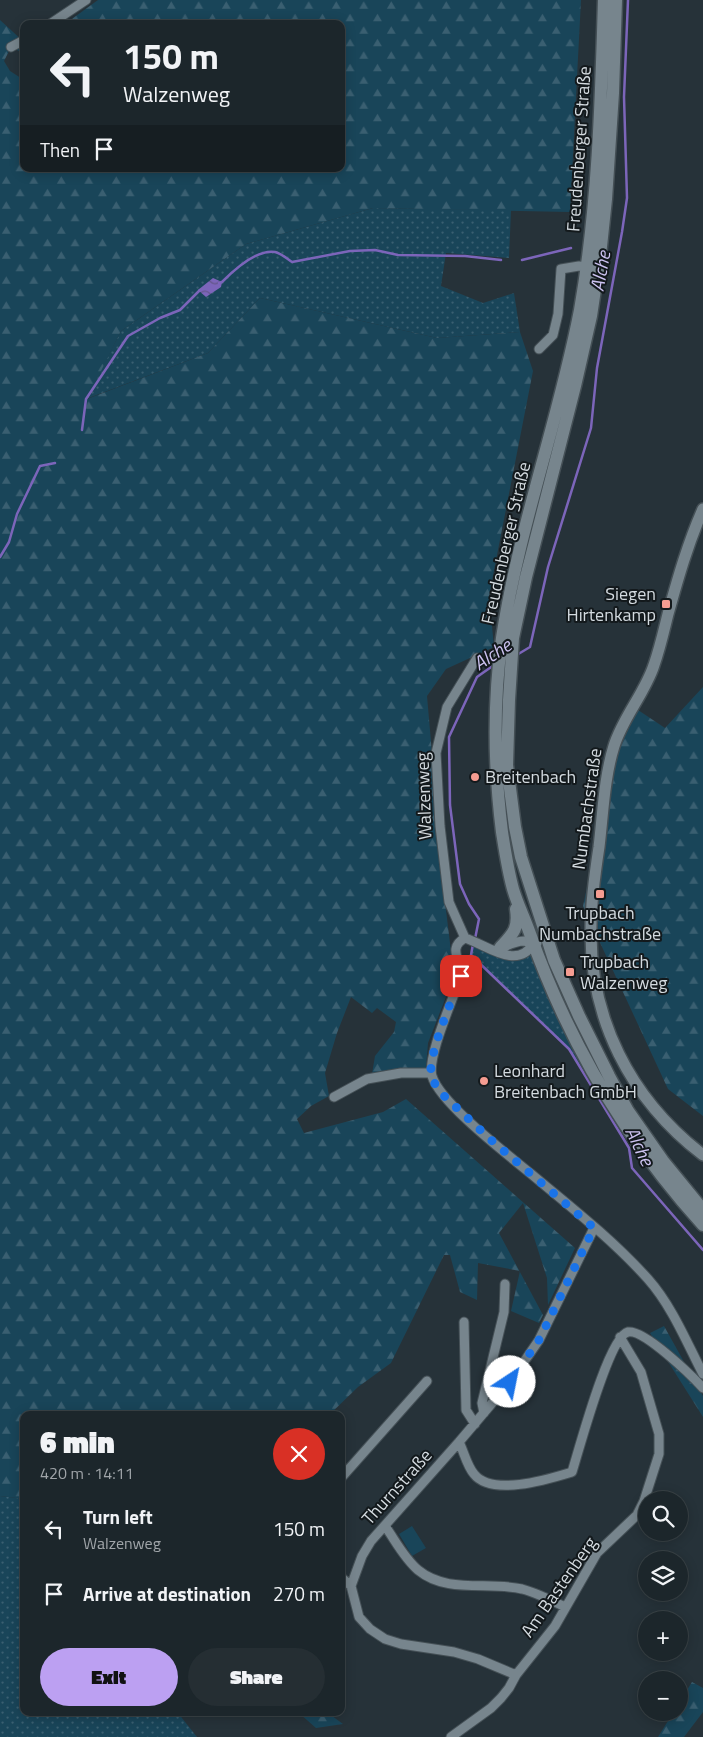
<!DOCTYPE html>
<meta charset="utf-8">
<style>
body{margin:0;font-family:"Titillium Web",sans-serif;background:#252e33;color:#f1f3f6;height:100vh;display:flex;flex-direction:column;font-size:19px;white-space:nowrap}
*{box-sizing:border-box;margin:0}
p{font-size:16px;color:#a0a5a9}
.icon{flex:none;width:28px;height:28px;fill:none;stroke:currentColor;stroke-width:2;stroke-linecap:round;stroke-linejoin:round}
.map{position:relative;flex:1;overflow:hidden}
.side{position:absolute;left:20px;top:1411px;width:325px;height:305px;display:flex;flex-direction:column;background:#1c262b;border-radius:10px;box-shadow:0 2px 12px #0003,0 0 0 1px #3a4347}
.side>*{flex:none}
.guide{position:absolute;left:20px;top:20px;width:325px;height:152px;border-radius:10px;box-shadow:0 2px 12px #0003,0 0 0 1px #3a4347;background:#1c262b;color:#f1f3f6;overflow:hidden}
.controls{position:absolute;left:638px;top:1491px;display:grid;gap:10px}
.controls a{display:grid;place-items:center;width:50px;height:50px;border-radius:50%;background:#1c262b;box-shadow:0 2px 12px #0003,0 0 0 1px #3a4347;font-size:25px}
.pin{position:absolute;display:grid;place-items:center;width:42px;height:42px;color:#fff;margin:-21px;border-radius:10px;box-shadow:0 2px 8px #0006}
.me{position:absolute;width:55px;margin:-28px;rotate:34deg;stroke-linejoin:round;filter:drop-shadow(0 0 4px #0008)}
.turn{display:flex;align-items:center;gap:18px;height:105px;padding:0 20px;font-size:22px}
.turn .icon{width:65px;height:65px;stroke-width:2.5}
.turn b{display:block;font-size:35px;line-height:42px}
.then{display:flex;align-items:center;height:48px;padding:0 20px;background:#0003;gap:10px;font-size:19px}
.round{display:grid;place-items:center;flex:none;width:52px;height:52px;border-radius:26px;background:#252e33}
.summary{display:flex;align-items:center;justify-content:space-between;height:85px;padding:0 20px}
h1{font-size:30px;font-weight:800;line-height:38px}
.button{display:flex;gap:10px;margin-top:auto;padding:10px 20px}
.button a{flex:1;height:58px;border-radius:30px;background:#bca0f2;color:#111;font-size:20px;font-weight:800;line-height:58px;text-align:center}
.button a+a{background:#252e33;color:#f1f3f6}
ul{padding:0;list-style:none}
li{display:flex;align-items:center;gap:15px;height:65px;padding:0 20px}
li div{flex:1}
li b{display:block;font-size:19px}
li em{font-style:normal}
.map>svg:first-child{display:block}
.grass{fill:url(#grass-dots)}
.forest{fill:url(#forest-firs)}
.pitch{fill:#194559}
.water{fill:url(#water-waves)}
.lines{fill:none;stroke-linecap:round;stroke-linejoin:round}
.stream{stroke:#7c65ba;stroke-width:2.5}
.minor-casing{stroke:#455056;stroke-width:11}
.tertiary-casing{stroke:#455056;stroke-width:14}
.secondary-casing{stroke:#455056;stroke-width:15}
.minor{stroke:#77858d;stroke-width:9}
.tertiary{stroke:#77858d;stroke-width:11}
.secondary{stroke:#77858d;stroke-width:12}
.route{stroke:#1a73e8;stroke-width:9;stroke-dasharray:0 16.2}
.poi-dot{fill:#f59c91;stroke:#13191c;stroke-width:2}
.labels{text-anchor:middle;stroke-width:4;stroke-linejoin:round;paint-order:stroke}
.street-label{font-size:18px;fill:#d4dbe0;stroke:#13191c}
.poi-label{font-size:18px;fill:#d4dbe0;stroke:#13191c;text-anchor:start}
.water-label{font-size:19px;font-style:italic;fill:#cdc3f1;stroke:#13191c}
</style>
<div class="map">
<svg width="703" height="1737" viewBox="0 0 703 1737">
<defs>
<pattern id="grass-dots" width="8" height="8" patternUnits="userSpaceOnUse" patternTransform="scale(1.25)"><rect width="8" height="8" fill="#194559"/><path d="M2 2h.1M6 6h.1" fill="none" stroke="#3a5f71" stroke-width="1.8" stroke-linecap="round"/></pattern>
<pattern id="forest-firs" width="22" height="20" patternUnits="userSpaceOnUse" patternTransform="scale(1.25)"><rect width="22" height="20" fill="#194559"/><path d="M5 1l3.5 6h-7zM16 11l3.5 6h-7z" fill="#3a5f71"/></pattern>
<pattern id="water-waves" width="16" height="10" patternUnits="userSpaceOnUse" patternTransform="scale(1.25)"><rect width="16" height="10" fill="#7c65ba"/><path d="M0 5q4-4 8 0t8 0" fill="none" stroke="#64578a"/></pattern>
</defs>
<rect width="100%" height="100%" fill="#263239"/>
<path class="grass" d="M373,208L511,210L509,258L446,253L441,286L483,303L514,293L520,332L437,338L260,298L208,353L86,399L121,331L246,244Z
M473,941L486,948L523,955L533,944L557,1003L629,1148L569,1049L471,955Z
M0,1496L24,1499V1712L178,1713L197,1737H0Z"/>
<path class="forest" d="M98,0H581L570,212L373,208L246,244L121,331L87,399L208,353L260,298L437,338L520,332L533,371L489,596L494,647L446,669L427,696L445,902L454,976L428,1043L426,1068L372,1074L375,1056L394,1032L396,1022L377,1008L372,1013L351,997L337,1033L325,1073L329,1096L311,1106L297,1119L304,1133L383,1112L406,1099L575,1248L548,1305L547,1278L523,1203L499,1233L543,1315L539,1323L511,1311L520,1271L478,1263L477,1300L460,1292L450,1255H444L391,1363L358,1387L329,1415H24V1499L0,1496V20L24,42V56L21,52L11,47L4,61L10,71L24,80V169H341V24H65Z
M703,687V1116L668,1089L583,906L614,759L638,710L665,728Z
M664,1326L703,1396V1417L650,1333Z
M692,1682L703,1688V1712L684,1737H658L673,1713L679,1712V1703Z
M299,1713H328L343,1724L316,1728Z"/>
<path class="pitch" d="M412,1526L426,1548L412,1556L399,1534Z"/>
<path class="water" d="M213,278L222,282L221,287L206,297L198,290Z"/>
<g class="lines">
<path class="stream" d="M522,260L571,248
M219,283L222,282C234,270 257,249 275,252C281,253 287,259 292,262L350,251L375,250L398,255L465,256L501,260
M82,430L86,399L128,336L160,318L180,310L200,290
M0,557L9,542L17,514L40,466L55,463
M515,656L530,647L548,567L591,428L597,368L622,232L627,198L624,97L628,0
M475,939L479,919L469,904L460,884L450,805L449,737L477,677L494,665
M473,944L471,955L569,1049L629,1148L632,1168L703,1250"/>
<g class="minor-casing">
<path id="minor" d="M50,24L86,0
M11,47L24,40
M539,349L553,335L558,314L561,269L579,266L587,267
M465,938L449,902L440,826L436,753L447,707L477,658
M533,944C517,971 485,944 465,938C447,948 461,960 461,975C461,978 458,982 457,986C451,1004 427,1058 432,1076C440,1103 507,1154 530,1173C571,1207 613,1240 648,1279C672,1306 687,1343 703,1374
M502,948C508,945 517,941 524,941C530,942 531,945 537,943
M334,1097L367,1079L401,1073H431
M464,1322L466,1410L475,1424
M484,1413L482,1403L504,1312L505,1284
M459,1442C464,1452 467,1466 474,1474C492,1497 549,1479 572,1472C579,1450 609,1336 628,1332C644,1329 692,1376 703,1388
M341,1478L427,1381
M385,1526C395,1540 404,1558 418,1570C447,1594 488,1581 522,1589C537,1593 551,1600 565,1607
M341,1577L351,1586
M516,1675L478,1659L454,1652L401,1644L385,1639L370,1629L359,1617L351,1586L362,1556L371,1541L459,1442L510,1382L539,1340L594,1228
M451,1737L491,1708L501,1698L509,1688L516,1675L555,1626L597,1553L637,1515L644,1501L659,1454V1434L641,1372L620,1337"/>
</g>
<g class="tertiary-casing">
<path id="tertiary" d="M703,509C688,543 678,578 668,614C664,630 660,648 654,665C645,693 623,717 614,746C604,778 603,814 599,847C595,873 591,900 591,926C589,1018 630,1099 703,1155"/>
</g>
<g class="secondary-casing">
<path id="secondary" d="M604,0C601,104 598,208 580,310C559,420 519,526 502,638C493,702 494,768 502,832C505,851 508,871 513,889C517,903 524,917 529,931C567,1039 626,1140 703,1225
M616,0L613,93L606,199L600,256L591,316L575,386L526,577L513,638L509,700L507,765L515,827L521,857L554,960L579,1016L609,1076L628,1111L663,1161L703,1210
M500,948C513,934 519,929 516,909"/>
</g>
<use href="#minor" class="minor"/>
<use href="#tertiary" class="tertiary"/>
<use href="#secondary" class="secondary"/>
</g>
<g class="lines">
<path class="route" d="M461,976C453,998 429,1052 431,1073C431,1080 438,1088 442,1094L490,1139L594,1228L539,1340L510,1382"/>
</g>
<g class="poi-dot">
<rect x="661" y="599" width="10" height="10" rx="2.5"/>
<circle cx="475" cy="777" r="5"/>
<rect x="595" y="889" width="10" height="10" rx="2.5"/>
<rect x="565" y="967" width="10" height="10" rx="2.5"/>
<circle cx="484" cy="1081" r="5"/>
</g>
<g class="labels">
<g class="street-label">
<text transform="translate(579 149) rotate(-86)" y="6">Freudenberger Straße</text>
<text transform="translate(506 543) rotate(-77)" y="6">Freudenberger Straße</text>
<text transform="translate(424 796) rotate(-92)" y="6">Walzenweg</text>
<text transform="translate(587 809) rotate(-82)" y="6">Numbachstraße</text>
<text transform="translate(397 1487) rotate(-48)" y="6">Thurnstraße</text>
<text transform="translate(559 1587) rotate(-55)" y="6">Am Bastenberg</text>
</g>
<g class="poi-label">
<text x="656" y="600" text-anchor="end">Siegen<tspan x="656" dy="21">Hirtenkamp</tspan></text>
<text x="485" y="783">Breitenbach</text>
<text x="600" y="919" text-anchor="middle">Trupbach<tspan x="600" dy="21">Numbachstraße</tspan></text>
<text x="580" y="968">Trupbach<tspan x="580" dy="21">Walzenweg</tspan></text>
<text x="494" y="1077">Leonhard<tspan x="494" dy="21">Breitenbach GmbH</tspan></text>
</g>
<g class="water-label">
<text transform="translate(600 271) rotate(-80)" y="7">Alche</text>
<text transform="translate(492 654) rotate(-33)" y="7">Alche</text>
<text transform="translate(640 1146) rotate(64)" y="7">Alche</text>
</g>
</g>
</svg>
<div class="controls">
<a><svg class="icon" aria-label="search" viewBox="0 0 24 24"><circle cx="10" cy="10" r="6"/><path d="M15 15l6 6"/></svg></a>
<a><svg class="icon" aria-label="layers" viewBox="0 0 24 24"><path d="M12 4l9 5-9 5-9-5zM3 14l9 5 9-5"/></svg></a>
<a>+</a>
<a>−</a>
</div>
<div class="pin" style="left:461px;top:976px;background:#d93025"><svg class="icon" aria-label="arrive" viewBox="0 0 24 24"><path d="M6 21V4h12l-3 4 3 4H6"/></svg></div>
<svg class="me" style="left:510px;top:1382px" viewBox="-20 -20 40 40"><circle r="19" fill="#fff"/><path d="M0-13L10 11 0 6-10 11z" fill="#1a73e8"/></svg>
<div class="guide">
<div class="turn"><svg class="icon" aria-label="left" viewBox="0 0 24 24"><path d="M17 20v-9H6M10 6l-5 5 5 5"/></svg><div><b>150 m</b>Walzenweg</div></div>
<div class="then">Then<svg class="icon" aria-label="arrive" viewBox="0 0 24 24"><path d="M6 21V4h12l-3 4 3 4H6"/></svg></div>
</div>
<section class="side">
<div class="summary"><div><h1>6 min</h1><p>420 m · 14:11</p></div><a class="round" style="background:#d93025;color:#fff"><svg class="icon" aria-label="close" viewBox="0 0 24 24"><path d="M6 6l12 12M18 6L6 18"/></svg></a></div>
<ul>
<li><svg class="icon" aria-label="left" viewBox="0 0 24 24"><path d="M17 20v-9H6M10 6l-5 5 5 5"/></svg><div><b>Turn left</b><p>Walzenweg</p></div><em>150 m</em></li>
<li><svg class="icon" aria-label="arrive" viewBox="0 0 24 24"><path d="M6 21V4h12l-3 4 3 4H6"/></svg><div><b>Arrive at destination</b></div><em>270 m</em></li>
</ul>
<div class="button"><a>Exit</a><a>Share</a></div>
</section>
</div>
